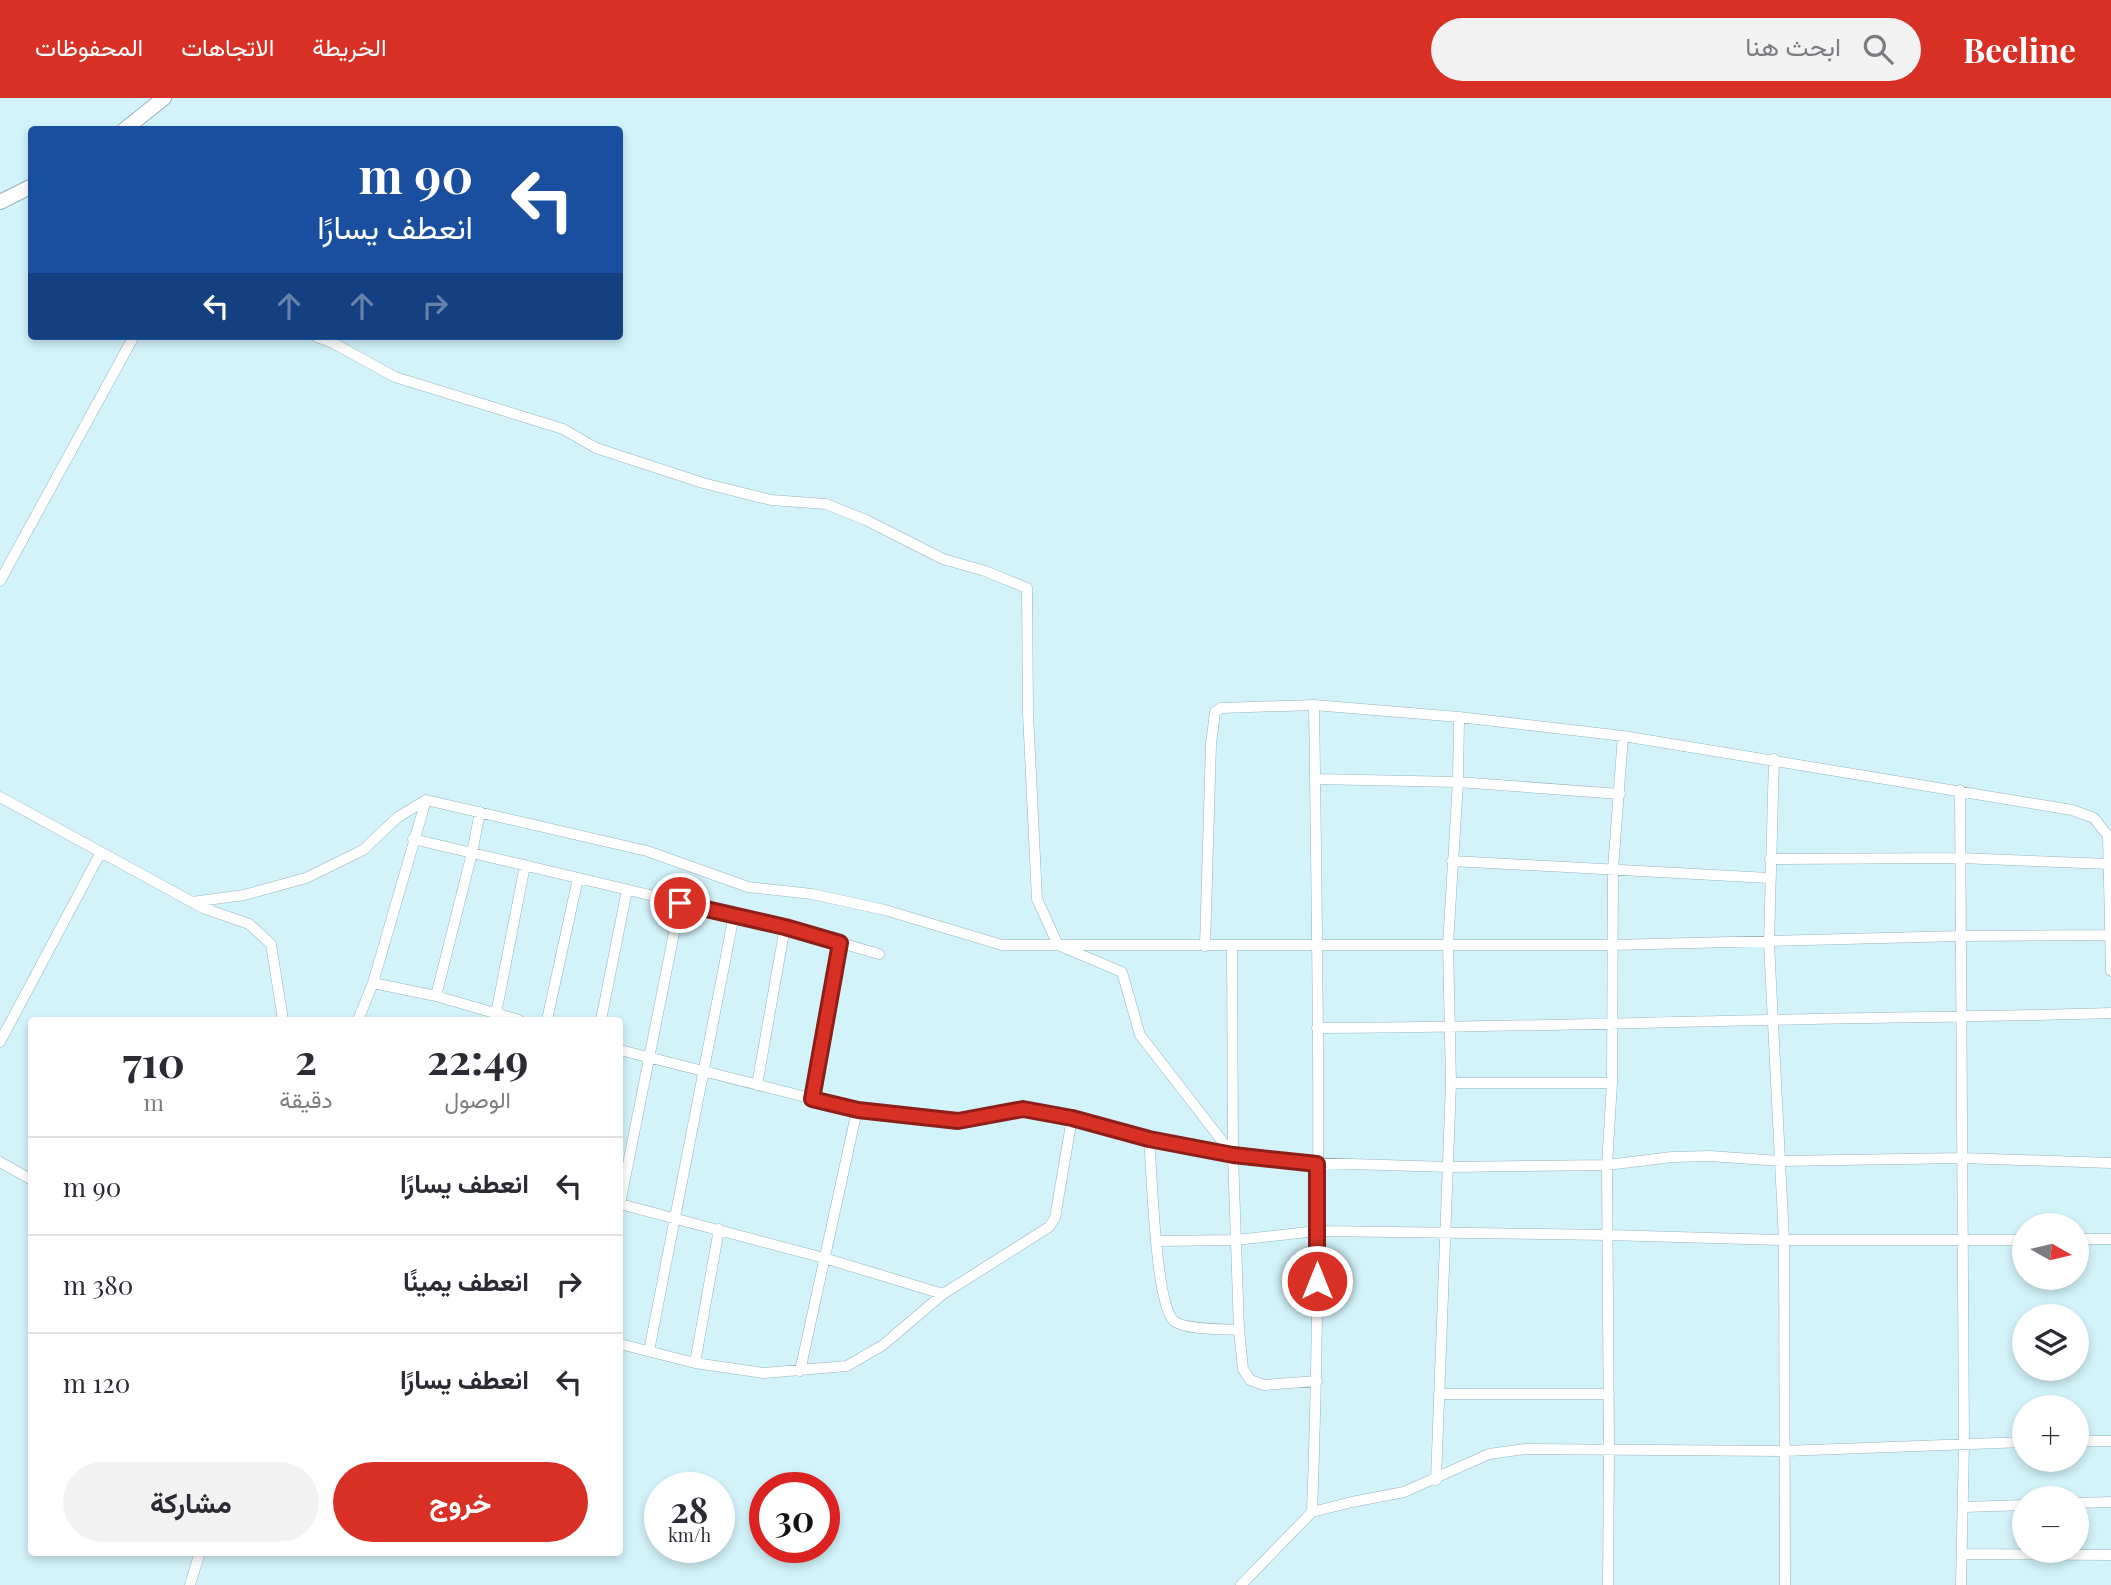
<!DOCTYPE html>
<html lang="ar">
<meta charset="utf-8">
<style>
body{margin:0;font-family:"Playfair Display",Vazirmatn,serif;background:#f2f2f3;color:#2b2b33;direction:rtl;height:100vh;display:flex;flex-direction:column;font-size:26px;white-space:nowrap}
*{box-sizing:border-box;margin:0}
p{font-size:23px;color:#7c7c81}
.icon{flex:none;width:38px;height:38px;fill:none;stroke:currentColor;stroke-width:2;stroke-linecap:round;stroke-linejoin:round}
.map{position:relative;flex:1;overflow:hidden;direction:ltr}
.drawer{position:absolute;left:28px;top:919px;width:595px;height:539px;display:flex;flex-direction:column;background:#fff;border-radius:7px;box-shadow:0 4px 10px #0003;direction:rtl}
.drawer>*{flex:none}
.top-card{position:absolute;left:28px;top:28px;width:595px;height:214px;border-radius:7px;box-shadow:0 4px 10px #0003;direction:rtl;background:#1a4fa0;color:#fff;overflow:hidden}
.needle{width:46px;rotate:98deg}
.tools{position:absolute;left:2012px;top:1115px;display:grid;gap:14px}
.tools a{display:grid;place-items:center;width:77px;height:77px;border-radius:50%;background:#fff;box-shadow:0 4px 10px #0003;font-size:35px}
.speed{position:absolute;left:644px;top:1374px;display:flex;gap:14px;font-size:35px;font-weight:700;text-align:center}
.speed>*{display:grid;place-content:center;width:91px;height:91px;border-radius:50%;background:#fff;box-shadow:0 4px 10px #0003;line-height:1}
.speed small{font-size:18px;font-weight:400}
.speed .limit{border:10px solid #d22;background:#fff;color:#111}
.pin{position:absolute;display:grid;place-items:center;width:60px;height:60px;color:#fff;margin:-30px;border:4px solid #fff;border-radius:50%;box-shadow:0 2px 7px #0007}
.me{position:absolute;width:77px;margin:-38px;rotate:0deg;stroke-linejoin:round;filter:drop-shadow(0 0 5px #0008)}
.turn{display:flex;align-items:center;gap:24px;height:147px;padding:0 35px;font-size:32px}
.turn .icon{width:91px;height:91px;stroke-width:2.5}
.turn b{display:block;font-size:49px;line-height:60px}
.lanes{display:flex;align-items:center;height:66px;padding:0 35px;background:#0003;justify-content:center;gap:35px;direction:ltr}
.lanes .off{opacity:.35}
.eta{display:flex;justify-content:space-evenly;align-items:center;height:119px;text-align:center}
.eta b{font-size:42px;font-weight:700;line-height:49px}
.cta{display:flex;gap:14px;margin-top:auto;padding:14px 35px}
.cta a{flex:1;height:80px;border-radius:42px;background:#d93025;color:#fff;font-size:28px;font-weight:700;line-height:80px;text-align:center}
.cta a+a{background:#f2f2f3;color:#2b2b33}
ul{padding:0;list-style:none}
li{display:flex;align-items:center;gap:21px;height:98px;padding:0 35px;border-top:2px solid #e1e1e2}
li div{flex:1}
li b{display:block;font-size:26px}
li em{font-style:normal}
header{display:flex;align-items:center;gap:42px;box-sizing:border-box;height:98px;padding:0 35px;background:#d93025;color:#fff}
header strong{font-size:33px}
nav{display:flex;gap:38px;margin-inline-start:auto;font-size:24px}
.search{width:490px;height:63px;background:#f2f2f3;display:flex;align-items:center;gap:18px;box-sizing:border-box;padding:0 24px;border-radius:38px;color:#7c7c81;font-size:26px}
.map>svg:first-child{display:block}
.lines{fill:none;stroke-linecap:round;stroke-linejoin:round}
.minor-casing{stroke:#94b4ba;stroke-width:11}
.highway-casing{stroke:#94b4ba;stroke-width:16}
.minor{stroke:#fff;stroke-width:10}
.highway{stroke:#fff;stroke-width:14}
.route-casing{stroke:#8d1f18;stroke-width:18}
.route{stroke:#d93025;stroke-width:12}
</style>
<header>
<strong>Beeline</strong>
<div class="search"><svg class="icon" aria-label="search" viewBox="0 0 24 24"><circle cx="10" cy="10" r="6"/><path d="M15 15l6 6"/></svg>ابحث هنا</div>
<nav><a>الخريطة</a><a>الاتجاهات</a><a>المحفوظات</a></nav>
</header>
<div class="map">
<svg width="2111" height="1487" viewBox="0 0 2111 1487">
<rect width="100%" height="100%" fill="#d2f3fa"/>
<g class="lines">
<g class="minor-casing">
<path id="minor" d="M315,238L333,245L395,279L563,331L596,350L703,385L771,402L826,406L866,422L943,461L985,473L1027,490L1028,615L1037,801L1058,847L1122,874L1140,937L1233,1057L1287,1064L1449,1069L1607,1067L1672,1059L1710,1058L1781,1063L1962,1060L2111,1065
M0,483L134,238
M1774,661L1769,845L1784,1142L1785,1487
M1315,681L1458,684L1620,696
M1960,692L1964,1345L1961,1487
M0,699L203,810L249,826L271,846L283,922
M413,741L785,829L879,856
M1770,761L1960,760L2109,766
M1452,763L1769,780
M192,804L244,797L306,780L363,752L398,719L426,702L647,753L748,789L812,796L885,812L1002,847H1612L1961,838L2109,837
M1205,848L1211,646L1215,614L1221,610L1314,607L1459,619L1623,638L2072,712L2094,720L2108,738L2111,873
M1232,848L1233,1057L1239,1232L1243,1271L1250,1282L1264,1287L1317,1283
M373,885L426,702
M436,898L472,755L480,714
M496,916L525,767
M358,922L373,885L436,898L519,922
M547,922L578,780
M601,922L627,792
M1317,930C1467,930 1617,925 1767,922C1882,919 1996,919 2111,915
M0,944L101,754
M620,952L857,1012L958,1023L1023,1011L1072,1020L1119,1034L1233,1057
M1451,985H1612
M757,987L785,829
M812,1001L840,845
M1149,1041C1152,1072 1155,1207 1174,1223C1185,1232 1224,1231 1239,1232
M0,1064L32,1082
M620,1106L824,1160L943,1196
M620,1106L680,805
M2077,1141H2111
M1157,1143L1236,1142L1317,1133L1608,1137L1784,1142H2025
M620,1246L695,1265L764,1275L847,1268L883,1247L943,1196L1049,1129L1055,1120L1072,1020
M649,1253L734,817
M695,1265L719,1131
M800,1273L857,1012
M1439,1296H1609
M2077,1343H2111
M1436,1382L1451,985L1448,846L1458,684L1459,619
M2077,1405L2111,1404
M1964,1409L2025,1407
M1312,1414C1322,1146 1318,876 1314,607
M1963,1456L2111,1457
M190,1487L200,1454
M1241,1487L1312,1414L1352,1404L1404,1394L1489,1356L1525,1351L1784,1353L2025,1344
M1608,1487L1609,1350L1607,1067L1612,985L1613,771L1623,638"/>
</g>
<g class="highway-casing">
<path id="highway" d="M124,32L164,0
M0,104L32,88"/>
</g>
<use href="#minor" class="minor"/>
<use href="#highway" class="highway"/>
</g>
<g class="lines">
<g class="route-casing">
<path id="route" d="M680,805L785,829L840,845L812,1001L858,1012L958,1023L1023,1011L1072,1020L1149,1041L1233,1057L1317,1066V1183"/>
</g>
<use href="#route" class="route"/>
</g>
</svg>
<div class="tools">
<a><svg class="needle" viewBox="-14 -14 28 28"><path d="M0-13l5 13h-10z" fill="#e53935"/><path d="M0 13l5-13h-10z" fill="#7c7c81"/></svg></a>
<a><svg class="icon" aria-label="layers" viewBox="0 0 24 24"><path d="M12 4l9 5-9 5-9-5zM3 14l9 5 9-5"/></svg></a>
<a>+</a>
<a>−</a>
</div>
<div class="speed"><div>28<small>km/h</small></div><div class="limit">30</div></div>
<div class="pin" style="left:680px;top:805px;background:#d93025"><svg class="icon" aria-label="arrive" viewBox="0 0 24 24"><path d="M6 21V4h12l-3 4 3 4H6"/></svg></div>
<svg class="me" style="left:1317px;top:1183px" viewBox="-20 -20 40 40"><circle r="17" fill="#d93025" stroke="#fff" stroke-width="3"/><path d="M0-11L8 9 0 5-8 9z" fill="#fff"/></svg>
<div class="top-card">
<div class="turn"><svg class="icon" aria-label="left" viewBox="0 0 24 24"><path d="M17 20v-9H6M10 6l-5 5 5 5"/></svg><div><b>90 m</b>انعطف يسارًا</div></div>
<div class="lanes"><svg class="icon" aria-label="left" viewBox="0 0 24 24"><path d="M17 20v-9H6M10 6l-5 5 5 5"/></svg><svg class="icon off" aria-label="ahead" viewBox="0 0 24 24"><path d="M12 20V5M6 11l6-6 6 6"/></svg><svg class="icon off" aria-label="ahead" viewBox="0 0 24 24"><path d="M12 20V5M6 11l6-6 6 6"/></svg><svg class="icon off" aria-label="right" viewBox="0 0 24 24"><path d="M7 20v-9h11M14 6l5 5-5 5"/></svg></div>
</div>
<section class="drawer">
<div class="eta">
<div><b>22:49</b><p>الوصول</p></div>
<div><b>2</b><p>دقيقة</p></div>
<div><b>710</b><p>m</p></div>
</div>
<ul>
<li><svg class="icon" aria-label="left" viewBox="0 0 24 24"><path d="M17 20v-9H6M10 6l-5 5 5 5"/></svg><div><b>انعطف يسارًا</b></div><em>90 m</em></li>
<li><svg class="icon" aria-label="right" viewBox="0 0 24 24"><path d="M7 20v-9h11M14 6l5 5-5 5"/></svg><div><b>انعطف يمينًا</b></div><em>380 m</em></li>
<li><svg class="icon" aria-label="left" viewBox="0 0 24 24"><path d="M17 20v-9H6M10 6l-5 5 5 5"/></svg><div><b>انعطف يسارًا</b></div><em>120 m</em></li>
</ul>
<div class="cta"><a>خروج</a><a>مشاركة</a></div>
</section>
</div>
